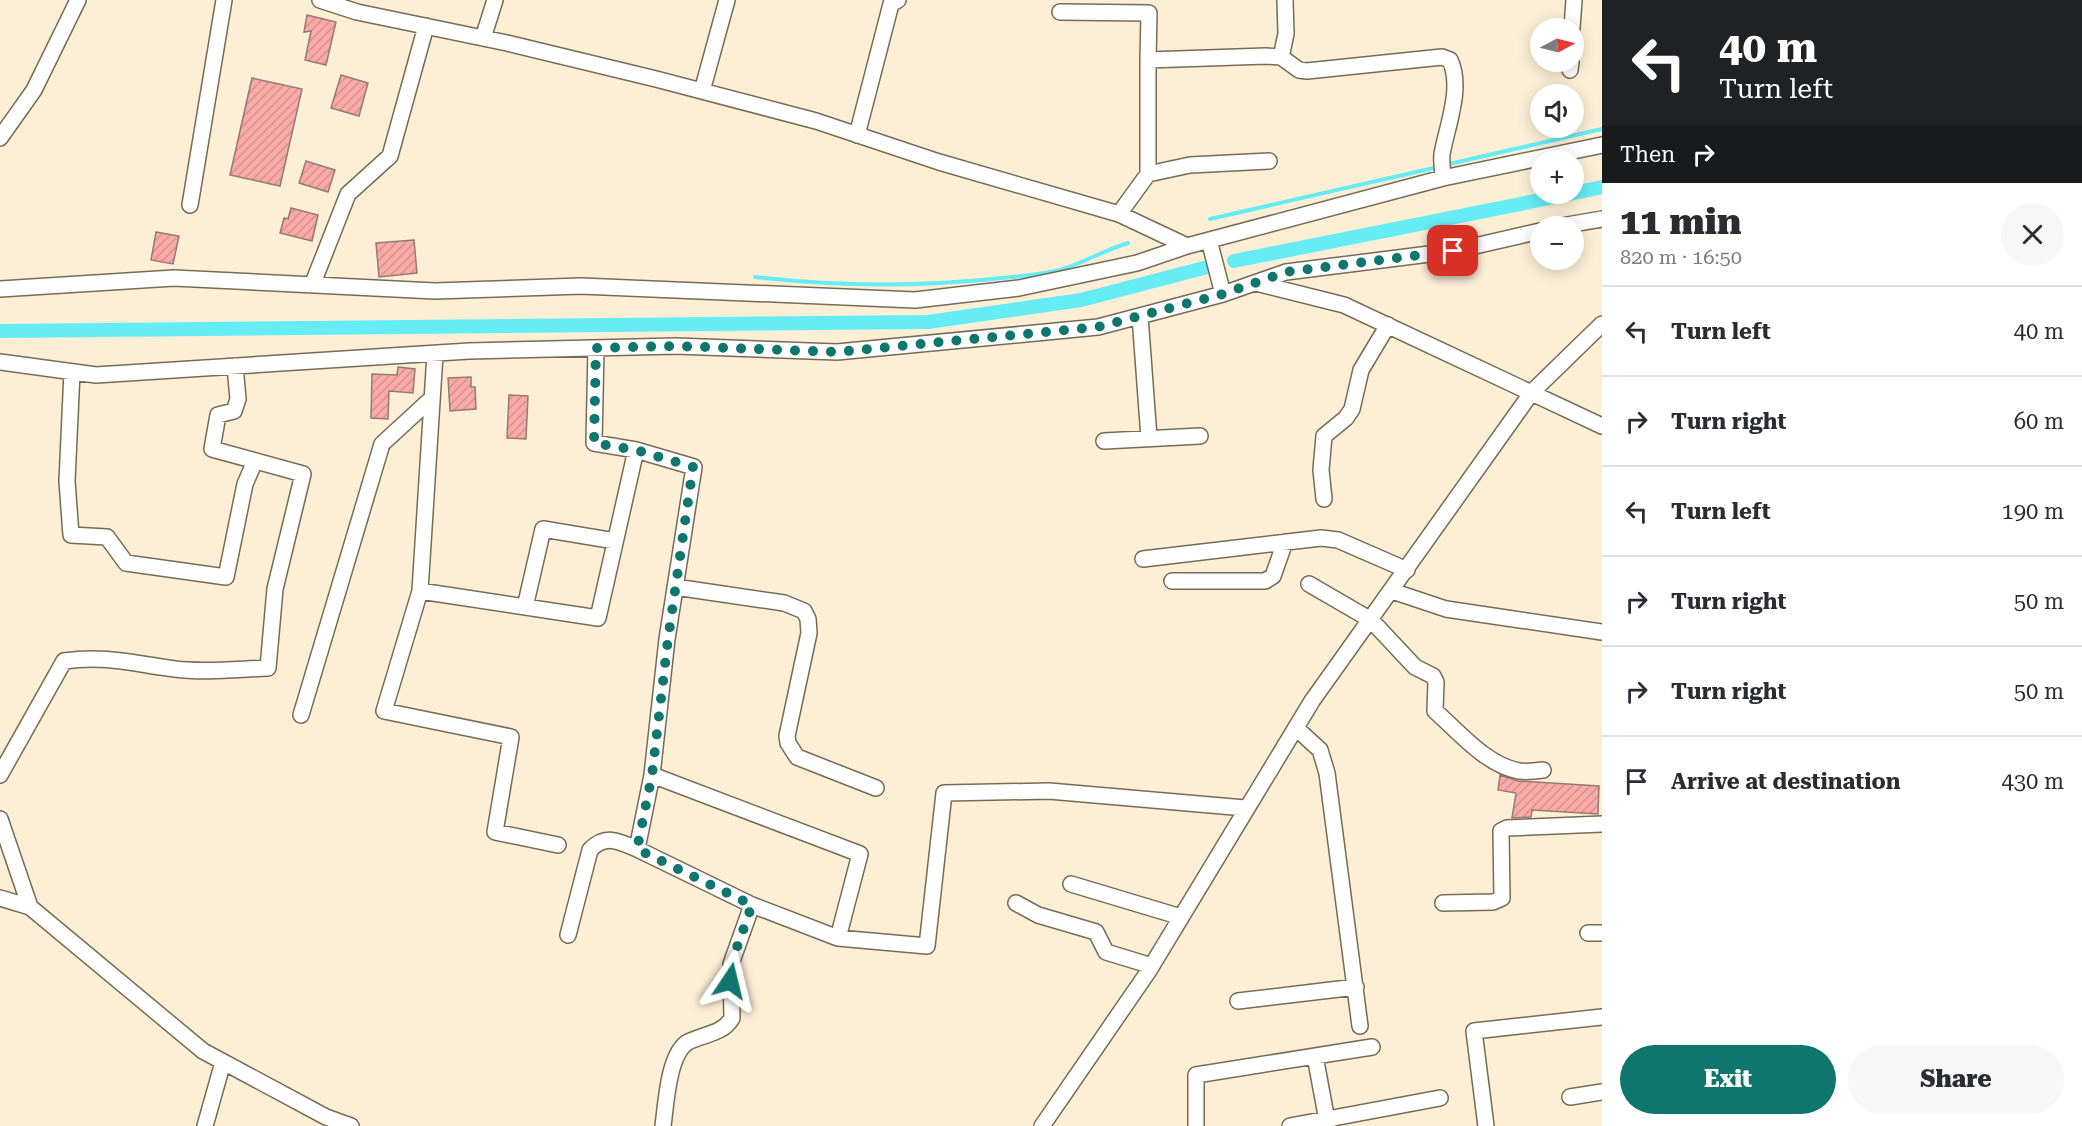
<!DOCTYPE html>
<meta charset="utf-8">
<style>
body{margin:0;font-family:"Roboto Serif",serif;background:#f7f7f7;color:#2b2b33;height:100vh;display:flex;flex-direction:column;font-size:22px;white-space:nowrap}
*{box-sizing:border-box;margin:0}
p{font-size:20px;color:#7c7c81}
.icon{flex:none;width:33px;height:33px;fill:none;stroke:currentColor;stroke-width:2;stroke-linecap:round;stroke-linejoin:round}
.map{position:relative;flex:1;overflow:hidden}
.details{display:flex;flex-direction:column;background:#fff;width:480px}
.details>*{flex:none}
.hud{background:#202124;color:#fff;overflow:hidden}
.needle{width:39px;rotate:83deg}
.controls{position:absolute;left:1530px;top:18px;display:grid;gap:12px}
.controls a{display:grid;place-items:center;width:54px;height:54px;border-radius:50%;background:#fff;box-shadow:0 3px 15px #0003;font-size:30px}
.pin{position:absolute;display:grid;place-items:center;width:51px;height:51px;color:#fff;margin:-26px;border-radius:12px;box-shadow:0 3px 9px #0006}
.me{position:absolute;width:66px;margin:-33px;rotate:10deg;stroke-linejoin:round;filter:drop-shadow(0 0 4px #0008)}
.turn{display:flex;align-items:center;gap:21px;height:126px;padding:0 18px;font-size:27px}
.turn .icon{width:78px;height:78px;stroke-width:2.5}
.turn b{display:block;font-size:42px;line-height:51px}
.then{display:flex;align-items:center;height:57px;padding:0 18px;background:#0003;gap:12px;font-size:22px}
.round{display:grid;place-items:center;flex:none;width:63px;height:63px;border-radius:32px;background:#f7f7f7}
.overview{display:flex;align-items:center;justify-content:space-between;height:102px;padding:0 18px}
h1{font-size:36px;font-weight:800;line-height:45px}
.button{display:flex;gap:12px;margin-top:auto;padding:12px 18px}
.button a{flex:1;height:69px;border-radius:36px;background:#0f766e;color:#fff;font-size:24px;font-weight:800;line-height:69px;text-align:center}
.button a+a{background:#f7f7f7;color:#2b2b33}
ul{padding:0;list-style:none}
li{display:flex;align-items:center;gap:18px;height:90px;padding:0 18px;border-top:2px solid #e1e1e2}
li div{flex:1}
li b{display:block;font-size:22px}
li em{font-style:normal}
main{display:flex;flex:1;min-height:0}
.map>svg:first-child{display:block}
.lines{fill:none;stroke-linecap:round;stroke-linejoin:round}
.stream{stroke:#66ecf5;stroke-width:4}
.canal{stroke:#66ecf5;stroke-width:14}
.building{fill:url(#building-hatch);stroke:#967978;stroke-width:1.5}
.minor-casing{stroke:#776b55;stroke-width:18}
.minor{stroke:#fff;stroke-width:15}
.route{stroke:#0f766e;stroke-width:10;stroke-dasharray:0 18}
</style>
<main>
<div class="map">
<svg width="1602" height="1126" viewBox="0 0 1602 1126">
<defs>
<pattern id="building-hatch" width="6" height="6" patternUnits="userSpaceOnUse" patternTransform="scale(1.5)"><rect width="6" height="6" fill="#f9aaa7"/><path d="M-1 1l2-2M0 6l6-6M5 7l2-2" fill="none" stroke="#d6928f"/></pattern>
</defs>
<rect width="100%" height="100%" fill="#fdefd6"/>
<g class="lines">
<path class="stream" d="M1445,165L1602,129
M1210,219L1438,167
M755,277C834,286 914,287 992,279C1015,276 1038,276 1060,270C1083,263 1105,250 1128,243"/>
<path class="canal" d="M1574,193L1602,187
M1234,261L1570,194
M0,331L928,322L1081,300L1204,268"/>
</g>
<path class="building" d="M307,15L336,22L326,65L305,60L311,31L304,32Z
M341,75L368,83L359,116L331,108Z
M252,78L302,89L280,186L230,175Z
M306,161L335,170L328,192L299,183Z
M291,208L318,215L312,241L280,233L284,218L288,219Z
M156,232L179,236L173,264L151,260Z
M414,240L417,273L379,277L376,243Z
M398,367L415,369L413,393L389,391L388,419L371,418L372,374L397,375Z
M471,377V387H475L476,409L450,411L448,378Z
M509,395L528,396L526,439L507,438Z
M1500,775L1518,781L1599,786L1598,814L1532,810L1531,817L1512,818L1516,793L1498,790Z"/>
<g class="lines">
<g class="minor-casing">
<path id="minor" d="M320,0L357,12L507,43L656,79L816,121L939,162L1119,214L1187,246
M1060,12L1149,13L1148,60
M1572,28L1574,0
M483,38L495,0
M1281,57L1286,34L1285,0
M1570,70L1571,62
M702,91L727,0
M857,135L891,4L898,0
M0,138L34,90L78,0
M1148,174L1190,165L1269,161
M190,205L224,0
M1119,214L1148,174V60L1266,56L1281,57L1299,70L1307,71L1442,57L1450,60C1463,88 1447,126 1442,154C1441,162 1443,170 1443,178
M1561,226L1602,219
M1209,240L1223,294
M313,283L348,194L390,156L426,26
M1256,283L1344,305L1602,426
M0,289L174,278L435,291L581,286L915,300L1019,288L1137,263L1187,246L1443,178L1602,145
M1140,316L1149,438
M435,354L420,591L598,618L636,450L594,443L596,348
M0,362L96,375L469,351L676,346L837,352L1098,327L1223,294L1286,272L1453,251L1540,231
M72,372L67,481L71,535L107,537L126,563L226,577L245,484L255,461
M1104,441L1200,436
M636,450L694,467L667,639L652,775L860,854L838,938
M1324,499L1321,470L1324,436L1346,418L1352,409L1361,370L1388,325
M1143,559L1321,538L1338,540L1407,570
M1172,581H1265L1273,576L1285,542
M1309,584L1371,620L1415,667L1433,676L1436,682L1435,711C1459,732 1486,765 1519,771C1527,772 1536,771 1543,770
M675,587L784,603L804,611L808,619L809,633L787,736L788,743L797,757L876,788
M420,591L384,711L511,737L495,832L558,845
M1392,591L1446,609L1602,632
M525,607L543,529L615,541
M301,715L382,444L432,398
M1296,728L1320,750L1327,773L1360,1026
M0,775L64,661C106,655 135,664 175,669C204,673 238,669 268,668L275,589L303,474L212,449L218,415L234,411L238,399L235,366
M652,775L637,849L752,905L731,964L732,1018C723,1034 704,1034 688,1042C668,1054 666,1105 663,1126
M0,819L30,907
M1071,884L1181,917
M0,898L30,907L203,1051L326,1117L351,1126
M1016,903L1038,915L1096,932L1106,952L1152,966
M1443,903L1493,902L1502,898L1501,831L1507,828L1602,824
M752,905L838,938L927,946L944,793L1049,791L1245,808
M1588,933H1602
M568,935L590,850C605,834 619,841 637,849
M1238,1001L1356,987
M1315,1056L1328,1126
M1570,1097L1602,1092
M205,1126L223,1062
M1042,1126L1148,972L1312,701L1532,392L1602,324
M1196,1126V1075L1372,1047
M1290,1126L1440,1098
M1486,1126L1474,1031L1602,1017"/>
</g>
<use href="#minor" class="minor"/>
</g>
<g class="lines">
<path class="route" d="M730,981L731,964L752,905L637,849L652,775L668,639L693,467L636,450L594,443L596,348L676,346L837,352L1098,327L1223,294L1286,272L1453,251"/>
</g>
</svg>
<div class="controls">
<a><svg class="needle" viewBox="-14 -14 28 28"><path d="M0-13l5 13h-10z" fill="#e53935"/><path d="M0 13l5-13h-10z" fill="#7c7c81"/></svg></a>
<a><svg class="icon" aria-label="sound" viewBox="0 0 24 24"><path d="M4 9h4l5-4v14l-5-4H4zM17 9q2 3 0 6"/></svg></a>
<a>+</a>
<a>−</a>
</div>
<div class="pin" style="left:1453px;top:251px;background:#d93025"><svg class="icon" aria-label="arrive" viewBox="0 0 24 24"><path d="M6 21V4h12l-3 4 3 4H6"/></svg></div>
<svg class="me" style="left:730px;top:981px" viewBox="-20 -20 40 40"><path d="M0-17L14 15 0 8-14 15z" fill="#0f766e" stroke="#fff" stroke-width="4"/></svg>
</div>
<section class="details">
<div class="hud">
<div class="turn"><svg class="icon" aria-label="left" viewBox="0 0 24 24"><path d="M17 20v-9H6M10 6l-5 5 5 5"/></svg><div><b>40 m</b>Turn left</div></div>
<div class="then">Then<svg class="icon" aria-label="right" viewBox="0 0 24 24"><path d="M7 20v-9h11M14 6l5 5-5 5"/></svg></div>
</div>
<div class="overview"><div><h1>11 min</h1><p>820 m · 16:50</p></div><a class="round"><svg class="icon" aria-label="close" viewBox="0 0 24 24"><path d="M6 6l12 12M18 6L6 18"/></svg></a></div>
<ul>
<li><svg class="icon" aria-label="left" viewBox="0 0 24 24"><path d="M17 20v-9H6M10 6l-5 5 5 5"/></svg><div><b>Turn left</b></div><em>40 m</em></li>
<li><svg class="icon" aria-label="right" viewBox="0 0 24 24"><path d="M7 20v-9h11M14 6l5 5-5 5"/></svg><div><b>Turn right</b></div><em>60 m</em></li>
<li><svg class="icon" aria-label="left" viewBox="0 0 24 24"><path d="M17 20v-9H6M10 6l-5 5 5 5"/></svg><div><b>Turn left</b></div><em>190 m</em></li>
<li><svg class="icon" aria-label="right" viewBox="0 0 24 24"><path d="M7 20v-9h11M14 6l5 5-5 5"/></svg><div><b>Turn right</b></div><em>50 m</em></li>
<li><svg class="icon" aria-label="right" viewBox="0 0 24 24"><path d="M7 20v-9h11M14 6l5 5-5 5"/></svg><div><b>Turn right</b></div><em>50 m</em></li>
<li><svg class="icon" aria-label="arrive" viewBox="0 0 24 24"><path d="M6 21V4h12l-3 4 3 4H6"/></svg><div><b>Arrive at destination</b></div><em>430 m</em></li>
</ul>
<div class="button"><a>Exit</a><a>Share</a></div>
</section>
</main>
